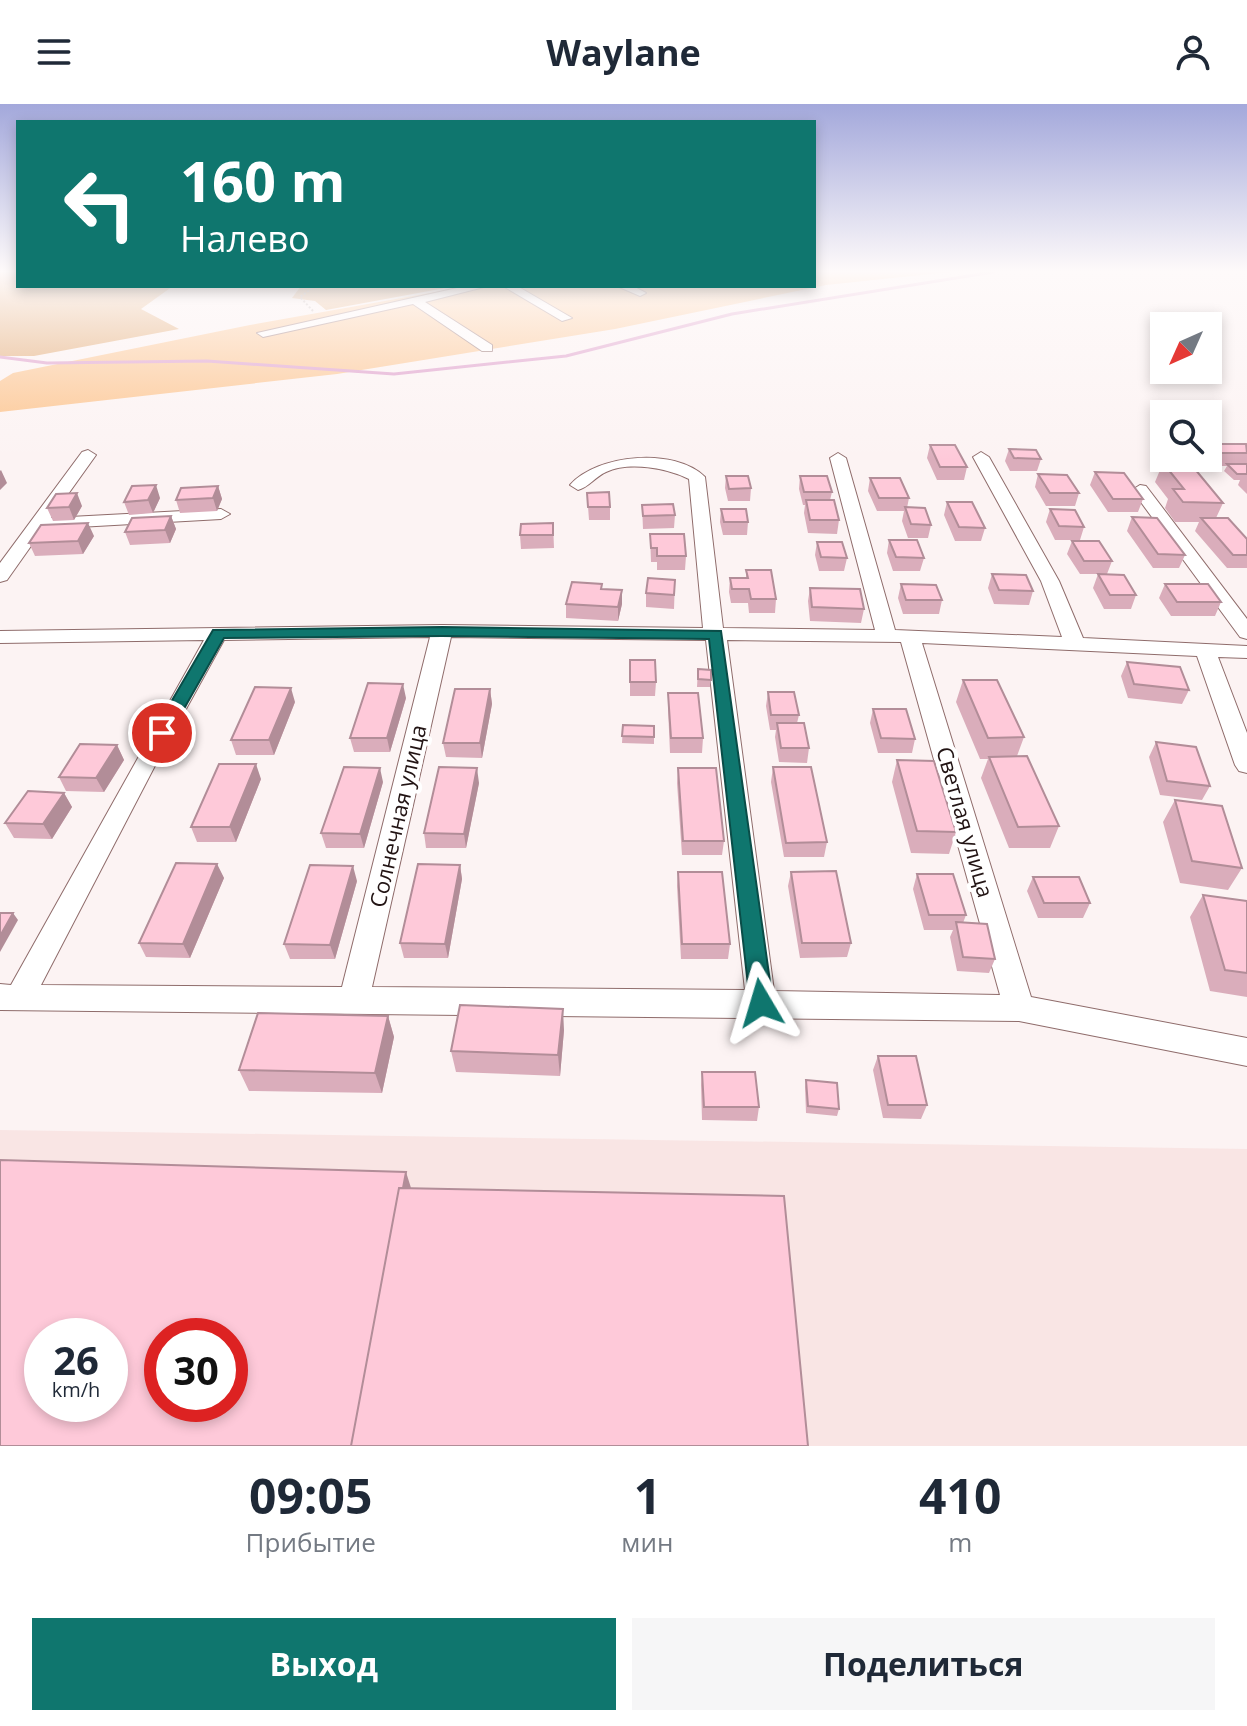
<!DOCTYPE html>
<html lang="ru">
<meta charset="utf-8">
<style>
body{margin:0;font-family:"Open Sans",sans-serif;background:#f6f6f7;color:#1f2937;height:100vh;display:flex;flex-direction:column;font-size:30px;white-space:nowrap}
*{box-sizing:border-box;margin:0}
p{font-size:26px;color:#747a83}
.icon{flex:none;width:44px;height:44px;fill:none;stroke:currentColor;stroke-width:2;stroke-linecap:round;stroke-linejoin:round}
.map{position:relative;height:1342px;overflow:hidden}
.side{display:flex;flex-direction:column;background:#fff;flex:1}
.side>*{flex:none}
.top-card{position:absolute;left:16px;top:16px;width:800px;height:168px;border-radius:0px;box-shadow:0 4px 12px #0003;background:#0f766e;color:#fff;overflow:hidden}
.needle{width:52px;rotate:225deg}
.tools{position:absolute;left:1150px;top:208px;display:grid;gap:16px}
.tools a{display:grid;place-items:center;width:72px;height:72px;border-radius:0px;background:#fff;box-shadow:0 4px 12px #0003;font-size:40px}
.speed{position:absolute;left:24px;top:1214px;display:flex;gap:16px;font-size:40px;font-weight:700;text-align:center}
.speed>*{display:grid;place-content:center;width:104px;height:104px;border-radius:50%;background:#fff;box-shadow:0 4px 12px #0003;line-height:1}
.speed small{font-size:20px;font-weight:400}
.speed .limit{border:12px solid #d22;background:#fff;color:#111}
.pin{position:absolute;display:grid;place-items:center;width:68px;height:68px;color:#fff;margin:-34px;border:4px solid #fff;border-radius:50%;box-shadow:0 2px 8px #0007}
.me{position:absolute;width:88px;margin:-44px;rotate:353deg;stroke-linejoin:round;filter:drop-shadow(0 0 6px #0008)}
.turn{display:flex;align-items:center;gap:28px;height:168px;padding:0 32px;font-size:36px}
.turn .icon{width:104px;height:104px;stroke-width:2.5}
.turn b{display:block;font-size:56px;line-height:68px}
.eta{display:flex;justify-content:space-evenly;align-items:center;height:136px;text-align:center}
.eta b{font-size:48px;font-weight:700;line-height:56px}
.action{display:flex;gap:16px;margin-top:auto;padding:16px 32px}
.action a{flex:1;height:92px;border-radius:0px;background:#0f766e;color:#fff;font-size:32px;font-weight:700;line-height:92px;text-align:center}
.action a+a{background:#f6f6f7;color:#1f2937}
header{display:flex;justify-content:space-between;align-items:center;height:104px;padding:0 32px;background:#fff;font-size:36px;font-weight:700}
.map>svg:first-child{display:block}
.built{fill:#f9e5e4;fill-rule:evenodd}
.green{fill:#fcc28a}
.forest{fill:#e0a469}
.lines{fill:none;stroke-linecap:round;stroke-linejoin:round}
.stream{stroke:#db96c7;stroke-width:3}
.minor-casing{stroke:#8f6c6b;stroke-width:2}
.path{stroke:#b6abab;stroke-width:2;stroke-dasharray:2 2;stroke-linecap:butt}
.minor{fill:#fff;fill-rule:evenodd}
.wall{fill:#daadbb}
.shaded-wall{fill:#b28d98}
.building{fill:#fec9d9;stroke:#b28d98;stroke-width:2;fill-rule:evenodd}
.route{fill:#0f766e;stroke:#0a4d48;stroke-width:2}
.labels{text-anchor:middle;stroke-width:8;stroke-linejoin:round;paint-order:stroke}
.street-label{font-size:22px;fill:#221414;stroke:#fff}
</style>
<header><svg class="icon" aria-label="menu" viewBox="0 0 24 24"><path d="M4 6h16M4 12h16M4 18h16"/></svg>Waylane<svg class="icon" aria-label="person" viewBox="0 0 24 24"><circle cx="12" cy="8" r="4"/><path d="M4 21q1-7 8-7t8 7"/></svg></header>
<div class="map">
<svg width="1247" height="1342" viewBox="0 0 1247 1342">
<rect width="100%" height="100%" fill="#fcf3f3"/>
<path class="built" d="M0,1026L1247,1045V1342H0ZM42,1232H110V1300H42ZM162,1232H230V1300H162Z"/>
<path class="green" d="M814,168H950L826,181L615,225L337,270L0,308V277L13,269L250,221L469,182H814Z"/>
<path class="forest" d="M0,168H18V182H173L141,205L179,225L34,252H0Z
M301,182H456L326,206L315,197L292,194Z"/>
<g class="lines">
<path class="stream" d="M0,253L47,259L207,257L394,270L566,252L732,210L993,168"/>
<g class="minor-casing">
<path id="minor" d="M466,182H488L425,198L492,241V247H482L413,200L263,233L257,229Z
M503,182H517L572,214L562,217Z
M617,182H633L646,189L640,192Z
M88,346L96,351L51,414L221,405L230,410L221,415L43,425L7,476L0,478V459L82,348Z
M981,348L989,353L1059,477L1083,534L1247,542V554L1218,553L1247,629V669L1239,667L1235,661L1197,552L922,539L1031,893L1247,934V962L1019,917L0,906V880L11,881L204,536L0,539V527L442,521L703,524L689,375C667,364 629,357 606,368C595,373 589,383 578,386L570,381C597,350 675,343 705,373L723,524L875,526L830,354L838,349L846,354L895,526L1062,533L1041,477L973,353ZM430,533L342,883L41,881L159,654L224,536ZM451,533L706,536L745,886L372,883ZM727,536L901,538L1000,891L774,887Z
M1140,381L1146,382L1247,515V535L1240,533L1132,386Z"/>
</g>
<path class="path" d="M313,207L300,193L315,182"/>
<use href="#minor" class="minor"/>
</g>
<path class="wall" d="M1208,340H1247V390L1238,381L1240,376H1234L1224,367L1227,362H1210L1202,354H1208Z
M930,341L967,363L964,376H937L927,354Z
M1009,345L1041,355L1037,367H1010L1005,357Z
M1163,359L1223,399L1216,414L1247,435V464H1227L1195,427L1199,418H1175L1165,404L1168,395L1155,378Z
M1095,368L1143,395L1138,408H1108L1090,381Z
M1038,370L1079,389L1075,402H1046L1035,383Z
M726,372L751,384L750,397H728L725,384Z
M800,372L832,388L830,396L839,416L837,430L808,429L804,409L805,401H803L799,385Z
M870,374L909,394L907,404L931,421L928,434H908L902,417L904,407H877L868,387Z
M218,382L222,395L217,407L180,409L176,396Z
M587,389L610,403V416H589Z
M160,394L153,409L129,411L124,398Z
M947,398L985,424L981,437H955L944,411Z
M642,401L675,411L674,424L643,425Z
M82,402L74,416L53,417L47,404Z
M721,405L748,418L747,431H723L720,418Z
M1050,405L1084,423L1080,436H1055L1046,418Z
M171,412L176,425L170,439L130,441L125,428Z
M1132,413L1185,451L1179,464H1153L1127,427Z
M553,419L554,444L521,445L520,431Z
M650,430L686,452L685,466H657V458H651Z
M94,432L83,450L35,452L29,439Z
M889,436L924,454L920,467H893L887,449Z
M1072,437L1112,457L1107,470L1136,491L1131,505H1104L1093,484L1098,470H1080L1067,450Z
M817,438L847,454L844,467H819L815,451Z
M746,466L776,495L775,509H749L748,499H731L729,488L730,474H746Z
M992,470L1033,487L1029,501L994,500L988,484Z
M675,476L674,505L646,503V489Z
M901,480L942,496L939,510H903L898,494Z
M1165,480L1221,498L1215,512H1171L1159,494Z
M810,484L864,505L861,519L810,517L808,497Z
M602,485L622,500L618,517L566,514V500Z
M630,556L656,578L655,592H630Z
M1127,558L1189,586L1182,600L1128,594L1121,572Z
M698,565L711,566L710,583H697Z
M963,576L1024,633L1017,652L1059,722L1050,744H1009L981,674L988,655H980L956,598Z
M490,585L492,600L482,654L446,653L443,639Z
M768,588L799,611L797,619L809,644L807,659L779,658L775,633L776,626H770L766,602Z
M668,589L703,634L702,649H670L668,604Z
M406,594L390,648H354L350,634Z
M295,598L274,651H236L231,636Z
M873,605L915,635L912,649H878L870,619Z
M623,621L654,622V640L622,639Z
M1156,638L1210,682L1202,696L1160,691L1149,653Z
M117,641L124,656L104,688L66,687L59,673Z
M897,656L956,728L949,750L911,749L892,678Z
M773,663L827,738L824,753H784L771,678Z
M678,664L724,737L722,751H682L677,679Z
M261,675L236,738H197L191,723Z
M383,678L364,744H326L321,729Z
M479,679L466,744H426L424,729Z
M64,689L72,703L52,735L14,734L5,719Z
M1175,696L1242,764L1228,786L1180,779L1163,718Z
M217,760L224,774L190,854L146,853L139,839Z
M460,761L462,775L448,854H404L400,839Z
M678,768L730,840L728,855H681L677,782Z
M791,768L851,839L847,853L800,854L788,782Z
M917,770L966,811L963,819L995,855L989,869L957,867L950,833L953,826H924L913,785Z
M1033,773L1090,799L1083,814H1038L1027,787Z
M357,777L335,855H290L284,840Z
M1203,791L1247,797V893L1210,887L1190,813Z
M388,912L394,933L382,989L249,987L239,966Z
M564,926L560,972L456,968L451,947Z
M878,952L927,1001L921,1015L883,1014L873,966Z
M702,968L759,1003L757,1017L702,1016L701,981Z
M806,976L839,1005L837,1012L806,1009L805,983Z"/>
<path class="shaded-wall" d="M1,366L7,379L0,386V367Z
M156,381L160,394L153,409L148,396Z
M218,382L222,395L217,407L213,394Z
M77,389L82,402L74,416L69,403Z
M171,412L176,425L170,439L165,426Z
M88,419L94,432L83,450L78,437Z
M622,486V500L618,517V503Z
M403,580L406,594L390,648L387,634Z
M291,584L295,598L274,651L269,636Z
M490,585L492,600L482,654L480,639Z
M117,641L124,656L104,688L96,674Z
M256,660L261,675L236,738L230,723Z
M380,664L383,678L364,744L360,730Z
M477,664L479,679L466,744L464,730Z
M64,689L72,703L52,735L43,720Z
M217,760L224,774L190,854L183,840Z
M460,761L462,775L448,854L445,840Z
M353,762L357,777L335,855L330,841Z
M13,809L18,816L0,848V832Z
M563,905L564,926L560,972L558,951Z
M388,912L394,933L382,989L375,969Z
M406,1068L412,1087L355,1342Z"/>
<path class="building" d="M1208,340H1246L1247,349H1215L1208,343Z
M930,341H955L967,363H940Z
M1009,345L1036,346L1041,355L1014,354Z
M1163,359H1190L1223,399L1183,398L1173,385H1184Z
M1227,360H1247V370H1237Z
M1095,368L1124,369L1143,395H1113Z
M1038,370L1067,371L1079,389H1050Z
M726,372H748L751,384L729,385Z
M800,372H827L832,388H804Z
M870,374H900L909,394H879Z
M156,381L148,396L124,398L132,382Z
M218,382L213,394L176,396L181,384Z
M609,388L610,403H588L587,389Z
M77,389L69,403L47,404L56,390Z
M806,396H834L839,416H810Z
M947,398H972L985,424L959,423Z
M673,400L675,411L643,412L642,401Z
M905,403L925,404L931,421L911,420Z
M721,405H746L748,418H724Z
M1050,405L1075,406L1084,423L1059,422Z
M171,412L165,426L125,428L132,414Z
M1132,413L1157,414L1185,451L1158,450Z
M1201,414H1228L1247,435V451H1233Z
M88,419L78,437L29,439L41,421Z
M553,419V431H520L521,420Z
M650,430H684L686,452H657V444H651Z
M889,436H917L924,454L896,453Z
M1072,437H1099L1112,457H1084Z
M817,438H842L847,454L821,453Z
M746,466H771L776,495H751L749,485H732L730,474H748Z
M992,470L1026,471L1033,487L999,486Z
M1098,470L1124,471L1136,491H1110Z
M648,474L675,476L674,491L646,489Z
M572,478L602,480L601,485L622,486L618,503L566,500Z
M901,480L936,481L942,496H906Z
M1165,480H1208L1221,498H1177Z
M810,484L860,485L864,505L812,503Z
M630,556H655L656,578H630Z
M1127,558L1180,563L1189,586L1134,580Z
M698,565L711,566V576L698,575Z
M963,576H997L1024,633L988,634Z
M368,579L403,580L387,634H350Z
M255,583L291,584L269,636H231Z
M455,585H490L480,639H443Z
M768,588H794L799,611H771Z
M668,589H698L703,634H671Z
M873,605H906L915,635L881,634Z
M777,619H804L809,644H781Z
M623,621L654,622V633L622,632Z
M1156,638L1196,643L1210,682L1167,677Z
M80,640L117,641L96,674L59,673Z
M1027,652L1059,722L1018,723L989,653Z
M897,656L934,657L956,728L917,727Z
M219,660H256L230,723H191Z
M344,663L380,664L360,730L321,729Z
M439,663L477,664L464,730L424,729Z
M773,663H811L827,738L786,739Z
M678,664H716L724,737H683Z
M28,687L64,689L43,720L5,719Z
M1175,696L1222,702L1242,764L1192,757Z
M176,759L217,760L183,840L139,839Z
M418,760L460,761L445,840L400,839Z
M310,761L353,762L330,841L284,840Z
M836,767L851,839H802L791,768Z
M678,768H722L730,840H682Z
M917,770H953L966,811H929Z
M1033,773H1079L1090,799H1044Z
M1203,791L1247,797V869L1225,866Z
M0,809H13L0,832Z
M956,818L987,820L995,855L963,853Z
M460,901L563,905L558,951L451,947Z
M258,909L388,912L375,969L239,966Z
M878,952H916L927,1001H888Z
M702,968H755L759,1003H704Z
M806,976L837,979L839,1005L808,1002Z
M0,1056L406,1068L403,1084H399L351,1342H0ZM42,1232H110V1300H42ZM162,1232H230V1300H162Z
M399,1084L784,1092L808,1342H351Z"/>
<linearGradient id="sky" x2="0" y2="1"><stop stop-color="#a3a8db"/><stop offset="0.47" stop-color="#fefafa"/><stop offset="1" stop-color="#fefafa" stop-opacity="0"/></linearGradient>
<rect width="1247" height="356" fill="url(#sky)"/>
<path class="route" d="M442,523L721,527L773,899L769,905L761,908L753,905L750,899L709,535L442,532L224,534L168,633H155L153,629L213,526Z"/>
<g class="labels">
<g class="street-label">
<text transform="translate(398 712) rotate(-77)" y="8">Солнечная улица</text>
<text transform="translate(965 718) rotate(74)" y="8">Светлая улица</text>
</g>
</g>
</svg>
<div class="tools">
<a><svg class="needle" viewBox="-14 -14 28 28"><path d="M0-13l5 13h-10z" fill="#e53935"/><path d="M0 13l5-13h-10z" fill="#747a83"/></svg></a>
<a><svg class="icon" aria-label="search" viewBox="0 0 24 24"><circle cx="10" cy="10" r="6"/><path d="M15 15l6 6"/></svg></a>
</div>
<div class="speed"><div>26<small>km/h</small></div><div class="limit">30</div></div>
<div class="pin" style="left:162px;top:629px;background:#d93025"><svg class="icon" aria-label="arrive" viewBox="0 0 24 24"><path d="M6 21V4h12l-3 4 3 4H6"/></svg></div>
<svg class="me" style="left:761px;top:899px" viewBox="-20 -20 40 40"><path d="M0-17L14 15 0 8-14 15z" fill="#0f766e" stroke="#fff" stroke-width="4"/></svg>
<div class="top-card">
<div class="turn"><svg class="icon" aria-label="left" viewBox="0 0 24 24"><path d="M17 20v-9H6M10 6l-5 5 5 5"/></svg><div><b>160 m</b>Налево</div></div>
</div>
</div>
<section class="side">
<div class="eta">
<div><b>09:05</b><p>Прибытие</p></div>
<div><b>1</b><p>мин</p></div>
<div><b>410</b><p>m</p></div>
</div>
<div class="action"><a>Выход</a><a>Поделиться</a></div>
</section>
